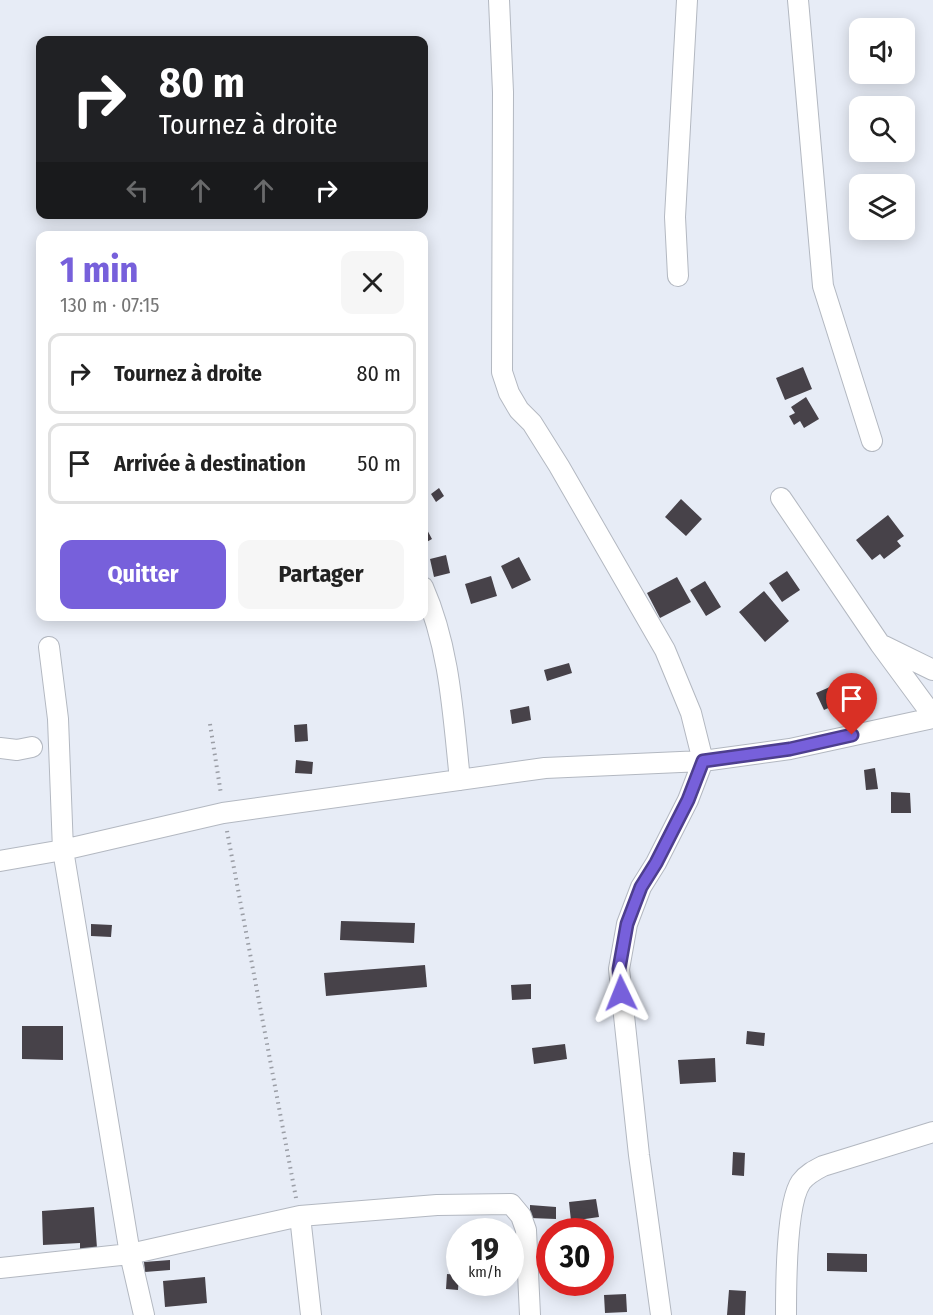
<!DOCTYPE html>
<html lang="fr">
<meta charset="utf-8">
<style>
body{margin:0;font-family:"Fira Sans Condensed",sans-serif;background:#f6f6f6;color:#222;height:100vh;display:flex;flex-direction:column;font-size:22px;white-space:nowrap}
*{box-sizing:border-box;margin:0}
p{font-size:20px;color:#767676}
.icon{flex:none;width:33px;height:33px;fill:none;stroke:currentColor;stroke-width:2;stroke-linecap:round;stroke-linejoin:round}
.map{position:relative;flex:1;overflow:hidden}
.drawer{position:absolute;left:36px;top:231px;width:392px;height:390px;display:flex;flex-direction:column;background:#fff;border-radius:12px;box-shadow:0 3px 15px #0003}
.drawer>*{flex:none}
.guide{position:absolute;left:36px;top:36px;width:392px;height:183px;border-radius:12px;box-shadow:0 3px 15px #0003;background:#202124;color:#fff;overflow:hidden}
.controls{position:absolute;left:849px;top:18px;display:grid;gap:12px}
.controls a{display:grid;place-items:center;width:66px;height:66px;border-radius:12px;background:#fff;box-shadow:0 3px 15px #0003;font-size:30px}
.speed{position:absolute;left:446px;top:1218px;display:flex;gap:12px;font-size:30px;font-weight:700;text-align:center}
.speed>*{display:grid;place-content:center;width:78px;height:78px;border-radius:50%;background:#fff;box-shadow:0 3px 15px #0003;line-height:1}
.speed small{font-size:15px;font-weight:400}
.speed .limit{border:9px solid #d22;background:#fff;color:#111}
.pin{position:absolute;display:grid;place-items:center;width:51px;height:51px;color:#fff;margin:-62px -26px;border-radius:50% 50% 50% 0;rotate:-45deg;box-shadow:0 0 6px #0007}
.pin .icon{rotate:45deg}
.me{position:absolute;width:66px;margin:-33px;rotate:358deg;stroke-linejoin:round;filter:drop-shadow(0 0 4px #0008)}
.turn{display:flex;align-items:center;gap:21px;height:126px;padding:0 24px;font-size:27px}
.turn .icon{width:78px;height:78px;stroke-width:2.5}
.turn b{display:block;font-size:42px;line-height:51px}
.lanes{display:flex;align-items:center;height:57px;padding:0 24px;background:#0003;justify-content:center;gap:30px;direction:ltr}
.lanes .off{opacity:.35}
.round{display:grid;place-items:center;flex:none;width:63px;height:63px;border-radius:12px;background:#f6f6f6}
.headline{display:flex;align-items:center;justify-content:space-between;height:102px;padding:0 24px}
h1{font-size:36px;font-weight:700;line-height:45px;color:#7760db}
.primary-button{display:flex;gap:12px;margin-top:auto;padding:12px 24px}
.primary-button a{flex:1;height:69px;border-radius:12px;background:#7760db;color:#fff;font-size:24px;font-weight:700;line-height:69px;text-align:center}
.primary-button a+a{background:#f6f6f6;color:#222}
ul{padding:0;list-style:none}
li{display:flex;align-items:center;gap:18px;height:81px;margin:0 12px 9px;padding:0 12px;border:3px solid #e0e0e0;border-radius:12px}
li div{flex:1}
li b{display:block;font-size:22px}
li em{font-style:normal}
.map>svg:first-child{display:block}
.building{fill:#474249}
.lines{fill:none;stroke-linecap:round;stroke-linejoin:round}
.minor-casing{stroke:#b3b8c1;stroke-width:22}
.path{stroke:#9b9ea6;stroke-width:4;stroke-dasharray:1.5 4.5;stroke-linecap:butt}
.minor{stroke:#fff;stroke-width:20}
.route-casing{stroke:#4d3e8e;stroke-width:15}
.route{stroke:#7760db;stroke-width:10}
</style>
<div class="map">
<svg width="933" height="1315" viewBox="0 0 933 1315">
<rect width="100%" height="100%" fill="#e7ecf6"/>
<path class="building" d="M803,367L812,389L785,400L776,378Z
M806,397L819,419L804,428L800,421L794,425L789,416L795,413L791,407Z
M439,488L444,496L436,502L431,494Z
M681,499L702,519L686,536L665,517Z
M888,515L904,536L897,541L901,546L884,559L880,554L872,560L856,540Z
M425,526L432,539L423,544V527Z
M446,555L450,573L434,577L430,559Z
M519,557L531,580L512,589L501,566Z
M787,571L800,590L782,602L769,583Z
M491,576L497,596L471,604L465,584Z
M677,577L691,602L660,618L647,593Z
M705,581L721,607L706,616L690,590Z
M764,591L789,621L765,642L739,612Z
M569,663L572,673L547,681L544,670Z
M839,683L846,700L824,710L816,693Z
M529,706L531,720L512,724L510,710Z
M307,724L308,741L295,742L294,725Z
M296,760L313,762L312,774L295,773Z
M875,768L878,789L866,790L864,770Z
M891,792L910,793L911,813H891Z
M341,921L415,923L414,943L340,940Z
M91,924L112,925L111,937L91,936Z
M425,965L427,987L326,996L324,973Z
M531,984V999L512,1000L511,985Z
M22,1026H63V1060L22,1059Z
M747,1031L765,1033L764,1046L746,1044Z
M565,1044L567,1059L534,1064L532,1048Z
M715,1058L716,1082L680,1084L678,1060Z
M733,1152L745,1153L744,1176L732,1175Z
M596,1199L599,1217L571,1221L569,1202Z
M530,1205L556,1207V1219L530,1218Z
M94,1207L97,1248L80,1250V1243L43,1245L42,1211Z
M827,1253L867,1254V1272L827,1271Z
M170,1260V1270L145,1272L144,1262Z
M447,1274L459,1275L458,1290L446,1289Z
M205,1277L207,1303L165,1307L163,1281Z
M729,1290L746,1291L745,1315H727Z
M626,1294L627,1312L605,1313L604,1295Z"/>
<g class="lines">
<g class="minor-casing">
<path id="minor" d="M499,0L503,92L502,372L509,393L519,410L532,423L559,466L665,650L691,713L703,761L688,800L656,863L641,887L627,924L619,969L639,1155L661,1315
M798,0L823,286L872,441
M678,276L675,217L687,0
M781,498L880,644L933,716
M423,587C450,648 453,715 460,780
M884,646L933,670
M49,647L58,719L63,850L130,1254L144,1315
M0,748L17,750L32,747
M0,861L63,850L223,813L545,768L703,761L790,749L933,718
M300,1216L311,1315
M0,1268L130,1254L300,1216L437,1205L511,1204L521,1216L526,1230L530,1315
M786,1315C786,1287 786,1204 801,1182C807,1174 815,1170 823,1166L933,1132"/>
</g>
<path class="path" d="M210,724L221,794
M227,831L296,1198"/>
<use href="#minor" class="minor"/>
</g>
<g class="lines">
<g class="route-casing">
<path id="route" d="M621,993L619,969L627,924L641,887L656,863L688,800L703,761L790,749L852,735"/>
</g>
<use href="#route" class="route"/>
</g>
</svg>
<div class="controls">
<a><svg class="icon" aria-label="sound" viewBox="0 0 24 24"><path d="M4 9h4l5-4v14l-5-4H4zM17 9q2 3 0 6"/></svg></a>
<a><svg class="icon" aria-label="search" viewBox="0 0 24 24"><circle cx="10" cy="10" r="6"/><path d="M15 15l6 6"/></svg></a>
<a><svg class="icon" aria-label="layers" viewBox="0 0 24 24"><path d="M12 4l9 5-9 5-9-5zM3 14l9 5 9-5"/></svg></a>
</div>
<div class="speed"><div>19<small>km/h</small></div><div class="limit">30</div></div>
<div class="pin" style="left:852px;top:735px;background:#d93025"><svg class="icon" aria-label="arrive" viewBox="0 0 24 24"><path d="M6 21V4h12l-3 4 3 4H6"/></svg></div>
<svg class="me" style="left:621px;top:993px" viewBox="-20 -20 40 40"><path d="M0-17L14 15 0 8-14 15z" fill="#7760db" stroke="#fff" stroke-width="4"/></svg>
<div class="guide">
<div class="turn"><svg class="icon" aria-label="right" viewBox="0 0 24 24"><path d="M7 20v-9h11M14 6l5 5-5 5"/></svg><div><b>80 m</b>Tournez à droite</div></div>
<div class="lanes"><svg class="icon off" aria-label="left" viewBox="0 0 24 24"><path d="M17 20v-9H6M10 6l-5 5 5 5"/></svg><svg class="icon off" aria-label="ahead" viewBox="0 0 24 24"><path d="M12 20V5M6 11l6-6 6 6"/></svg><svg class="icon off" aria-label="ahead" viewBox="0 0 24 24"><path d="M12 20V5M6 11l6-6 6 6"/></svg><svg class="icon" aria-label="right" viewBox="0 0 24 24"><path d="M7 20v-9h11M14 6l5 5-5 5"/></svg></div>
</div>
<section class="drawer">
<div class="headline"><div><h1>1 min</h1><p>130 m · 07:15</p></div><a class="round"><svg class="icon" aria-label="close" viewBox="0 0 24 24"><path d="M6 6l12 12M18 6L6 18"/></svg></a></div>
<ul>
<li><svg class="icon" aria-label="right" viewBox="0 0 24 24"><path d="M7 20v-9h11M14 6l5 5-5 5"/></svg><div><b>Tournez à droite</b></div><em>80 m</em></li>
<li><svg class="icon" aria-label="arrive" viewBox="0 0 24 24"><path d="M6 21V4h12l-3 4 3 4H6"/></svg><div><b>Arrivée à destination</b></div><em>50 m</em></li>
</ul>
<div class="primary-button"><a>Quitter</a><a>Partager</a></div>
</section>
</div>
